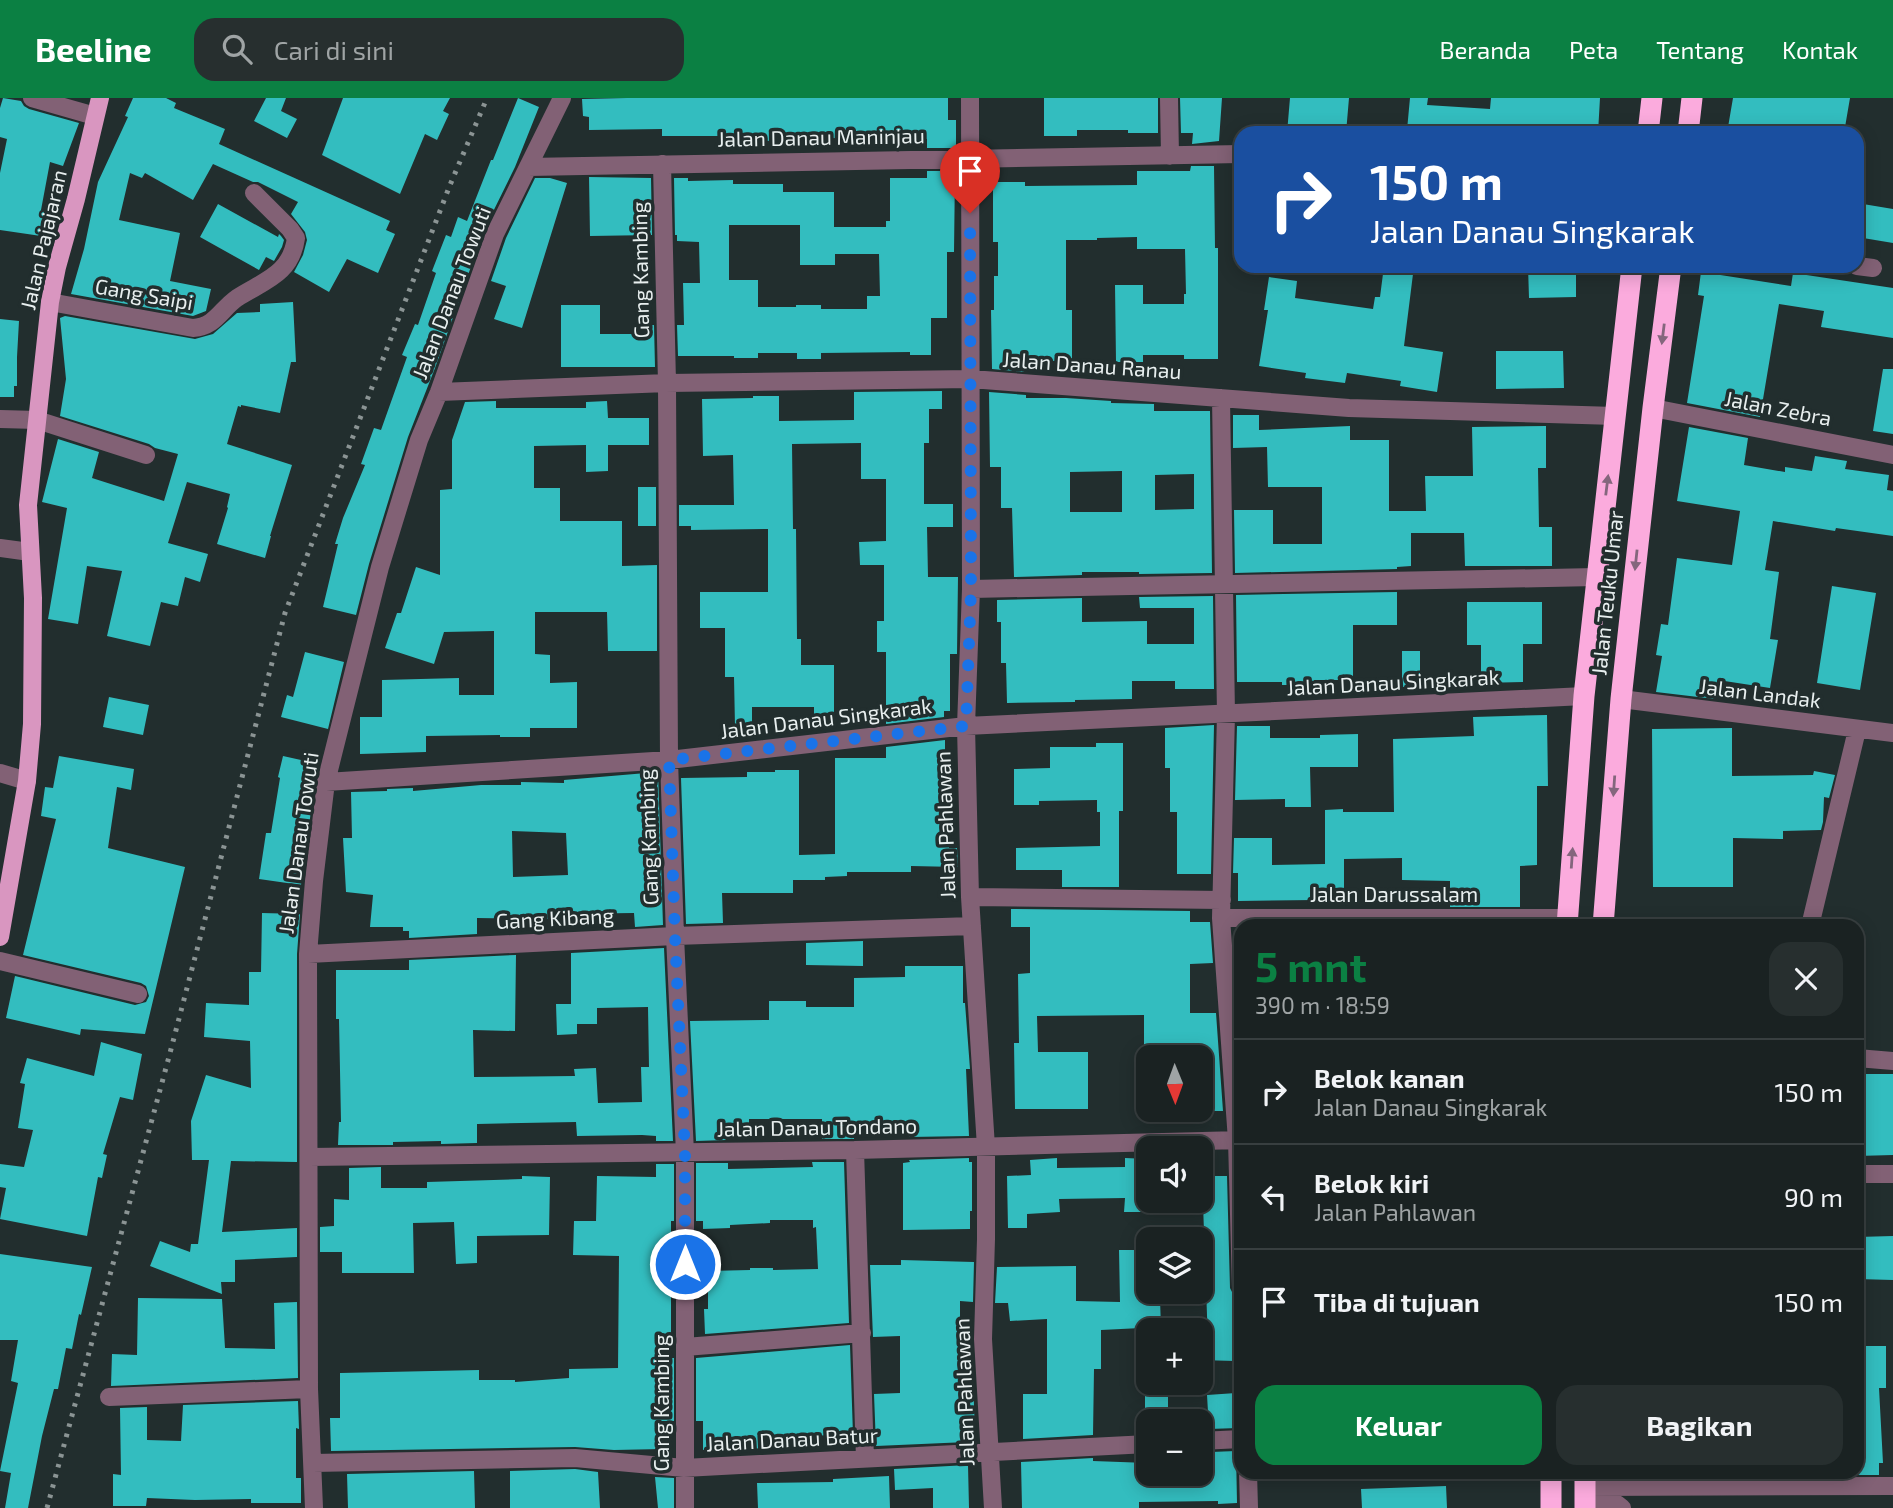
<!DOCTYPE html>
<html lang="id">
<meta charset="utf-8">
<style>
body{margin:0;font-family:"Exo 2",sans-serif;background:#272f2f;color:#f1f3f6;height:100vh;display:flex;flex-direction:column;font-size:26px;white-space:nowrap}
*{box-sizing:border-box;margin:0}
p{font-size:23px;color:#9fa4a5}
.icon{flex:none;width:38px;height:38px;fill:none;stroke:currentColor;stroke-width:2;stroke-linecap:round;stroke-linejoin:round}
.map{position:relative;flex:1;overflow:hidden}
.side{position:absolute;left:1234px;top:821px;width:630px;height:560px;display:flex;flex-direction:column;background:#1a2222;border-radius:21px;box-shadow:0 4px 18px #0003,0 0 0 2px #383f40}
.side>*{flex:none}
.top-card{position:absolute;left:1234px;top:28px;width:630px;height:147px;border-radius:21px;box-shadow:0 4px 18px #0003,0 0 0 2px #383f40;background:#1a4fa0;color:#fff;overflow:hidden}
.needle{width:46px;rotate:179deg}
.fabs{position:absolute;left:1136px;top:947px;display:grid;gap:14px}
.fabs a{display:grid;place-items:center;width:77px;height:77px;border-radius:14px;background:#1a2222;box-shadow:0 4px 18px #0003,0 0 0 2px #383f40;font-size:35px}
.pin{position:absolute;display:grid;place-items:center;width:60px;height:60px;color:#fff;margin:-72px -30px;border-radius:50% 50% 50% 0;rotate:-45deg;box-shadow:0 0 7px #0007}
.pin .icon{rotate:45deg}
.me{position:absolute;width:77px;margin:-38px;rotate:0deg;stroke-linejoin:round;filter:drop-shadow(0 0 5px #0008)}
.turn{display:flex;align-items:center;gap:24px;height:147px;padding:0 21px;font-size:32px}
.turn .icon{width:91px;height:91px;stroke-width:2.5}
.turn b{display:block;font-size:49px;line-height:60px}
.round{display:grid;place-items:center;flex:none;width:74px;height:74px;border-radius:21px;background:#272f2f}
.head{display:flex;align-items:center;justify-content:space-between;height:119px;padding:0 21px}
h1{font-size:42px;font-weight:700;line-height:52px;color:#0b8043}
.cta{display:flex;gap:14px;margin-top:auto;padding:14px 21px}
.cta a{flex:1;height:80px;border-radius:21px;background:#0b8043;color:#fff;font-size:28px;font-weight:700;line-height:80px;text-align:center}
.cta a+a{background:#272f2f;color:#f1f3f6}
ul{padding:0;list-style:none}
li{display:flex;align-items:center;gap:21px;height:105px;padding:0 21px;border-top:2px solid #383f40}
li div{flex:1}
li b{display:block;font-size:26px}
li em{font-style:normal}
header{display:flex;align-items:center;gap:42px;box-sizing:border-box;height:98px;padding:0 35px;background:#0b8043;color:#fff}
header strong{font-size:33px}
nav{display:flex;gap:38px;margin-inline-start:auto;font-size:24px}
.search{width:490px;height:63px;background:#272f2f;display:flex;align-items:center;gap:18px;box-sizing:border-box;padding:0 24px;border-radius:21px;color:#9fa4a5;font-size:26px}
.map>svg:first-child{display:block}
.building{fill:#33bdbf;fill-rule:evenodd}
.lines{fill:none;stroke-linecap:round;stroke-linejoin:round}
.minor{stroke:#826175;stroke-width:18}
.major{stroke:#d996c0;stroke-width:18}
.highway{stroke:#fbabdd;stroke-width:21}
.rail{stroke:#8b9494;stroke-width:5;stroke-dasharray:3.5 7;stroke-linecap:butt}
.oneway{fill:#84667d}
.route{stroke:#1a73e8;stroke-width:12;stroke-dasharray:0 21.6}
.labels{text-anchor:middle;stroke-width:7;stroke-linejoin:round;paint-order:stroke}
.street-label{font-size:21px;fill:#e8efef;stroke:#222e2e}
</style>
<header>
<strong>Beeline</strong>
<div class="search"><svg class="icon" aria-label="search" viewBox="0 0 24 24"><circle cx="10" cy="10" r="6"/><path d="M15 15l6 6"/></svg>Cari di sini</div>
<nav><a>Beranda</a><a>Peta</a><a>Tentang</a><a>Kontak</a></nav>
</header>
<div class="map">
<svg width="1893" height="1410" viewBox="0 0 1893 1410">
<rect width="100%" height="100%" fill="#222e2e"/>
<path class="building" d="M3,0L21,3L24,8L29,11L79,25L63,68L50,64L41,112H45L41,138L0,132V75L7,41L0,39V10Z
M133,0H166L176,5L174,10L225,31L219,46L390,123L386,132L395,136L378,175L347,161L329,194L294,174L303,157L307,142L305,134L291,116L298,104L258,84H253L213,66L193,102L145,75L142,80L130,75L119,122L180,135L170,183L211,191L206,213L193,218L71,196L84,151L98,84L128,19L125,18Z
M266,0H286L281,13L297,21L287,40L254,23Z
M343,0H450L443,13L449,16L437,42L425,36L400,96L322,57Z
M518,0L539,9L515,69L484,132L435,270L408,339L369,466L356,517L323,509L338,446H335L343,420L365,367L361,366L374,330L381,332L407,259L402,257L415,226L418,227L436,175L432,173L446,137L451,139L458,119L467,123L491,62H493Z
M627,0H948V22H956V50H927V41L825,40V42L759,43V38H662V31L589,32V19L583,18L582,1Z
M1044,0H1158V35H1128V32H1077V38H1044Z
M1180,0H1222L1219,43L1192,46L1193,35H1181Z
M1290,0H1349L1346,35H1287Z
M1410,0H1428L1427,7L1490,11L1491,0H1600L1598,35H1440L1407,32Z
M1733,0H1850L1844,35H1727Z
M1191,68H1214L1215,150H1218V261H1184V257H1143V264H1116L1115,187H1143V206H1184V196H1186L1185,151H1137V139L1097,140V142H1066V212H1072V263H1026V274L992,271L991,212H994V178H998V144H993V84H1025V88L1137,87V73H1190Z
M927,73H955L954,154H947V220H931V257H910V254L821,255V261H797V255H758V260H734V258H678L677,227H684L683,185H700L699,144L677,143V137H675L674,80H688V83L733,82V86H783V94H834V129H886V123H890V80H927ZM729,127H800V167H835V156H879L880,198H867V211H821V207H796V209H758V182H729Z
M589,79L651,80L652,137L590,138Z
M535,80H550L567,85L522,230L494,221L506,188L491,183L506,140Z
M1857,105L1893,111V145L1857,139Z
M218,106L278,139L279,136L281,138L284,142L282,149L274,163L266,159L259,172L200,139Z
M1384,168H1414L1404,248L1443,254L1437,294L1400,288L1401,283L1347,275L1345,285L1305,280L1306,275L1259,268L1268,212H1264L1269,179L1297,183L1295,200L1373,211L1375,199H1380Z
M1528,168H1576V199L1529,200Z
M1701,174L1791,188L1793,175L1893,190V240L1821,229L1824,213L1779,206L1760,319L1687,305L1704,198L1698,197Z
M293,204L296,264H291L280,315L241,307V309L238,308L227,346L292,367L270,438H271L265,460L217,446L228,410L227,409L230,396L187,384L168,445L208,456L200,484L185,479L178,508L161,504L150,548L107,538L122,473L87,468L78,526L48,521L67,410L42,404L58,341L99,354L92,380L164,403L178,356L155,350L149,346L60,318L66,281L60,220L65,218L195,241L213,236L237,215L260,214V206Z
M561,207H600V236H639V228L654,227L655,269H561Z
M0,221L19,223L17,259V288H14V299H0Z
M1496,253H1563L1564,290L1496,291Z
M1883,271H1893V336L1873,333Z
M942,293V311H929V345H924V406H953V429H927L928,479H958L957,556H950V613H944V619L886,626V554H877V523H884V467H860L859,444L886,443V381H861V345L792,346L793,431H796L797,541H801V567H834V616L814,617V609H752V629H735L734,579H725V530H700V494H768V431L691,432V428H679V407H734L733,357L703,358L702,301L753,300V298H779V323L854,322V294Z
M989,294L1026,297V300H1066L1111,303V305L1154,306V313H1210L1212,475L1139,476V474H1082V477L1014,479L1012,410H1001V369H990ZM1122,373V414H1070V374ZM1194,376V411L1155,412V377Z
M496,303V310H586V304L607,303L608,320H649V347H608V373L586,374V347L534,348V390H560V423H622V468L657,467V553H608L607,514H535V556L550,557V585L577,584V630H530V639H500V637L426,638V654L360,656V619H382V582L459,580V597H494V533L444,534L434,566L385,550L397,515H401L416,469L440,477V392L452,391V342L465,304Z
M1233,317H1259V332L1350,328V342H1389V413H1426L1425,378H1473L1472,329L1546,328V370H1538L1539,429H1552V468H1465L1464,435H1411V468L1397,469V471L1235,475L1234,412H1273V446H1322V389H1268L1267,349L1233,350Z
M1689,329L1748,340L1744,367L1785,374V369L1812,373L1815,358L1847,363L1845,371L1889,377L1887,392L1893,393V438L1836,430L1835,433L1773,423L1765,472L1779,474L1770,541L1778,542L1770,590L1718,582L1715,601L1656,594L1662,558L1656,557L1661,526L1668,527L1677,460L1732,467L1740,413L1677,403Z
M638,389H656V428H638Z
M1832,488L1876,495L1860,592L1817,585Z
M1397,494V527H1353V582H1314L1315,587H1282V584H1237L1236,497Z
M1213,498L1214,591H1175V583H1132V601L1075,602V604L1007,605L1006,565H1001V524H997V502L1082,500V524L1147,523V546H1194V510H1140L1139,499Z
M1467,504H1542V546H1523V584L1481,585V547H1467Z
M1402,553H1420V589H1402Z
M305,554L344,564L328,631L281,619L287,597L293,599Z
M109,599L149,607L143,637L103,629Z
M1547,617L1548,688H1537V767L1520,768V809H1450V783L1402,782V760L1344,761V790H1315V802L1238,803V775H1233L1234,740H1272V767L1325,766V712L1343,711V714H1394L1393,641L1474,638L1473,619Z
M1214,627L1211,776H1177V714H1170V670H1165V630Z
M1237,628H1270V640H1320V637L1358,636V669H1310L1311,709H1285V701L1235,702Z
M1732,630V678L1813,677L1814,673L1835,677L1829,700L1824,699L1823,724L1821,732L1783,733V741L1733,740V789H1653L1652,631Z
M945,642V663H948L949,750H957L958,769L911,768V774H847V778L825,779V782H793V795H722L723,825L686,826L681,680L747,679V674H775V672H799V757L835,756V660H886V649Z
M1096,645H1123V713H1119V789H1062V772H1016V750L1100,748V714H1097V702L1039,703V707H1014V671L1050,670V649H1096Z
M59,658L134,671L131,692L117,689L108,750L185,769L145,936L81,931L80,937L6,920L15,878L135,907L146,904L149,898L146,888L141,885L23,857L56,721L41,718L45,689L53,690Z
M283,658L319,666L315,683L301,787L259,781L266,735H271L280,680L278,679Z
M658,674L663,827L635,829L634,815L556,816V821L477,820V836L409,840V833H403V829H370L373,797L346,794L343,740H352L351,694L387,693V691L413,690V693L481,687H521V684L564,685V682ZM512,733L566,735L568,777L513,779Z
M1011,811L1190,813V824H1210L1213,865L1190,866V915H1216L1223,1013H1200V959H1144V917L1037,918L1038,954H1088V1011H1015L1014,945H1019L1018,876L1030,875V829H1011Z
M262,815L300,816L297,856V1064L231,1063L222,1134L297,1130V1159L235,1162V1184H221L222,1196L150,1168L160,1143L190,1154L191,1146H198L209,1062H192L191,1023L206,977L251,990L250,943L204,939L206,905L249,907V874H261Z
M863,843V868L806,867V845Z
M664,850L673,1043H656V1038L642,1037L577,1038L576,1024L477,1026V1045L441,1046V1043L393,1044V1047H338L339,1024H341L339,921H336V872H409V862L516,857L515,933L473,932L474,979L575,978L574,971L596,970L598,1005L642,1004L641,969H649L648,909L597,910V926H577V936L557,937L556,906H571V855Z
M905,868H963V905H965L970,971H966L969,1038L909,1039V1027H853L854,1041H822V1021H749V1034H726V1042L696,1043L690,923L769,922V903H806V909H854V880L905,879Z
M101,944L142,956L133,1002L120,999L103,1056L107,1057L102,1080L98,1079L87,1138L0,1121L6,1090L0,1089V1066L24,1069L33,1032L18,1030L25,986L20,985L27,960L94,978Z
M1857,976H1893V1057L1857,1058Z
M969,1060V1064H972V1113H970V1131L903,1132V1065L910,1064L909,1062Z
M1057,1060V1070L1125,1069V1060L1148,1061V1114H1124L1125,1100L1059,1101L1060,1114L1027,1116V1130H1008L1007,1078L1031,1077L1030,1062Z
M812,1064H844L849,1225L705,1236L704,1211H708V1173L750,1172V1170H773V1172L818,1171L816,1129L813,1130V1122H770V1125L730,1127V1130L703,1131V1123H696V1065H728V1071L813,1069Z
M656,1066H674V1123H671V1260H674V1323H662V1351L614,1352L575,1349L331,1353L330,1320H340V1275L479,1272V1282H515V1284L569,1280V1271L618,1270L619,1158L573,1157L574,1123H596L597,1078L656,1079Z
M381,1069V1090H427V1084L522,1081V1078L550,1079L549,1137L477,1138V1165L456,1166L454,1124L413,1125L414,1175H342V1154H320V1129L334,1128V1101L349,1102V1070Z
M1202,1078H1227L1230,1190L1234,1198L1235,1263L1200,1262V1245H1208Z
M1893,1138V1182L1857,1181V1139Z
M1119,1152H1144L1145,1202L1160,1201L1161,1229L1101,1232V1271H1094L1093,1337L1023,1341V1296H1047V1221L1010,1223L1008,1205H995L997,1169L1076,1168V1203L1120,1204Z
M0,1156L92,1169L81,1217L79,1216L72,1251L66,1250L58,1291H54L42,1338L28,1410H5L11,1375L0,1373L18,1285L11,1283L18,1242H0Z
M901,1162L974,1164L973,1204L960,1203V1251H972L975,1336L967,1337V1344L876,1348L874,1296L900,1295V1238L873,1239L870,1167H901Z
M138,1200L222,1201L225,1250L275,1251L274,1205L297,1204L298,1280L111,1288L112,1256L137,1257Z
M850,1247L853,1337L777,1338V1350L703,1352V1323H696V1260Z
M1862,1248H1886V1290H1879L1883,1365H1879V1377H1857V1265H1862Z
M1145,1284H1168V1323H1145Z
M1236,1295L1238,1330L1209,1331L1207,1297Z
M298,1303L299,1331L296,1330V1380H301V1405H251V1401L195,1402L147,1400L146,1408H113V1376L121,1377L120,1310L147,1309V1342L181,1343L183,1307Z
M1236,1353L1237,1405L1218,1406V1403L1139,1404V1410H1022L1021,1364L1093,1360V1363L1148,1365V1376H1200V1359L1211,1358V1354Z
M968,1367L969,1410H933V1390L895,1392L894,1371Z
M575,1371L598,1374L600,1410H510V1373Z
M474,1373L475,1410H348L347,1376Z
M889,1378L890,1410H758L757,1385L833,1384V1381Z
M655,1379L674,1380V1410H658Z
M1446,1388L1447,1410H1362L1361,1391Z"/>
<g class="lines">
<path class="minor" d="M32,0L95,18
M970,0L971,491L966,628L970,799L986,1049V1141L983,1241L993,1410
M1169,0L1170,58
M662,66L667,285L669,662L675,838L685,1055V1410
M528,69L1241,56
M1857,168L1873,170
M50,204L193,230C216,228 220,212 237,200C263,183 291,177 296,140L290,131L254,95
M439,294L667,285L971,281L1349,310L1615,318
M1221,300L1226,616L1221,820L1237,1042L1241,1190
M1653,310L1893,357
M0,321L37,322L146,357
M0,450L30,454
M971,491L1596,479
M1621,601L1893,635
M0,675L27,683
M326,684L669,662L966,628L1584,598
M970,799L1222,802
M1221,820H1567
M1810,828L1857,632
M308,856L675,838L972,828
M0,863L138,896
M1857,960L1893,963
M855,1052L865,1361
M309,1059L855,1052L1241,1042
M1857,1076H1893
M685,1249L862,1235
M109,1299L309,1291
M1200,1343L1241,1341
M313,1365L575,1360L684,1370L1148,1346
M1248,1374L1249,1410
M1585,1389L1893,1388
M1585,1407L1617,1406L1622,1410
M314,1410L309,1291L308,856L314,783L326,684L380,469L419,342L439,294L495,136L562,0"/>
<path class="major" d="M0,839L27,683L32,626L33,500L28,407L50,204L57,169L76,101L100,0"/>
<path class="highway" d="M1648,35L1652,0
M1688,35L1692,0
M1567,828L1584,598L1632,168
M1603,828L1621,601L1653,310L1671,168
M1551,1410V1374
M1585,1410V1374"/>
<path class="rail" d="M47,1410L170,955L285,515L450,87L487,0"/>
</g>
<defs><path id="oneway-solid" d="M-6-.8H1V-3.2L6.5 0L1 3.2V.8H-6Z" transform="scale(1.75)"/></defs>
<g class="oneway">
<use href="#oneway-solid" transform="translate(1663 236) rotate(97)"/>
<use href="#oneway-solid" transform="translate(1607 387) rotate(-83)"/>
<use href="#oneway-solid" transform="translate(1636 462) rotate(96)"/>
<use href="#oneway-solid" transform="translate(1614 688) rotate(94)"/>
<use href="#oneway-solid" transform="translate(1572 760) rotate(-86)"/>
</g>
<g class="lines">
<path class="route" d="M685,1166V1055L675,838L669,662L966,628L971,491L970,115"/>
</g>
<g class="labels">
<g class="street-label">
<text transform="translate(821 40) rotate(-1)" y="7">Jalan Danau Maninjau</text>
<text transform="translate(44 142) rotate(-77)" y="7">Jalan Pajajaran</text>
<text transform="translate(641 172) rotate(-91)" y="7">Gang Kambing</text>
<text transform="translate(452 195) rotate(-69)" y="7">Jalan Danau Towuti</text>
<text transform="translate(144 197) rotate(10)" y="7">Gang Saipi</text>
<text transform="translate(1092 268) rotate(4)" y="7">Jalan Danau Ranau</text>
<text transform="translate(1778 311) rotate(11)" y="7">Jalan Zebra</text>
<text transform="translate(1608 495) rotate(-84)" y="7">Jalan Teuku Umar</text>
<text transform="translate(1393 585) rotate(-3)" y="7">Jalan Danau Singkarak</text>
<text transform="translate(1760 596) rotate(7)" y="7">Jalan Landak</text>
<text transform="translate(826 621) rotate(-7)" y="7">Jalan Danau Singkarak</text>
<text transform="translate(946 727) rotate(-92)" y="7">Jalan Pahlawan</text>
<text transform="translate(649 739) rotate(-92)" y="7">Gang Kambing</text>
<text transform="translate(299 745) rotate(-82)" y="7">Jalan Danau Towuti</text>
<text x="1394" y="804">Jalan Darussalam</text>
<text transform="translate(555 821) rotate(-3)" y="7">Gang Kibang</text>
<text transform="translate(817 1030) rotate(-1)" y="7">Jalan Danau Tondano</text>
<text transform="translate(965 1294) rotate(-92)" y="7">Jalan Pahlawan</text>
<text transform="translate(662 1305) rotate(-90)" y="7">Gang Kambing</text>
<text transform="translate(792 1342) rotate(-3)" y="7">Jalan Danau Batur</text>
</g>
</g>
</svg>
<div class="fabs">
<a><svg class="needle" viewBox="-14 -14 28 28"><path d="M0-13l5 13h-10z" fill="#e53935"/><path d="M0 13l5-13h-10z" fill="#9fa4a5"/></svg></a>
<a><svg class="icon" aria-label="sound" viewBox="0 0 24 24"><path d="M4 9h4l5-4v14l-5-4H4zM17 9q2 3 0 6"/></svg></a>
<a><svg class="icon" aria-label="layers" viewBox="0 0 24 24"><path d="M12 4l9 5-9 5-9-5zM3 14l9 5 9-5"/></svg></a>
<a>+</a>
<a>−</a>
</div>
<div class="pin" style="left:970px;top:115px;background:#d93025"><svg class="icon" aria-label="arrive" viewBox="0 0 24 24"><path d="M6 21V4h12l-3 4 3 4H6"/></svg></div>
<svg class="me" style="left:685px;top:1166px" viewBox="-20 -20 40 40"><circle r="17" fill="#1a73e8" stroke="#fff" stroke-width="3"/><path d="M0-11L8 9 0 5-8 9z" fill="#fff"/></svg>
<div class="top-card">
<div class="turn"><svg class="icon" aria-label="right" viewBox="0 0 24 24"><path d="M7 20v-9h11M14 6l5 5-5 5"/></svg><div><b>150 m</b>Jalan Danau Singkarak</div></div>
</div>
<section class="side">
<div class="head"><div><h1>5 mnt</h1><p>390 m · 18:59</p></div><a class="round"><svg class="icon" aria-label="close" viewBox="0 0 24 24"><path d="M6 6l12 12M18 6L6 18"/></svg></a></div>
<ul>
<li><svg class="icon" aria-label="right" viewBox="0 0 24 24"><path d="M7 20v-9h11M14 6l5 5-5 5"/></svg><div><b>Belok kanan</b><p>Jalan Danau Singkarak</p></div><em>150 m</em></li>
<li><svg class="icon" aria-label="left" viewBox="0 0 24 24"><path d="M17 20v-9H6M10 6l-5 5 5 5"/></svg><div><b>Belok kiri</b><p>Jalan Pahlawan</p></div><em>90 m</em></li>
<li><svg class="icon" aria-label="arrive" viewBox="0 0 24 24"><path d="M6 21V4h12l-3 4 3 4H6"/></svg><div><b>Tiba di tujuan</b></div><em>150 m</em></li>
</ul>
<div class="cta"><a>Keluar</a><a>Bagikan</a></div>
</section>
</div>
